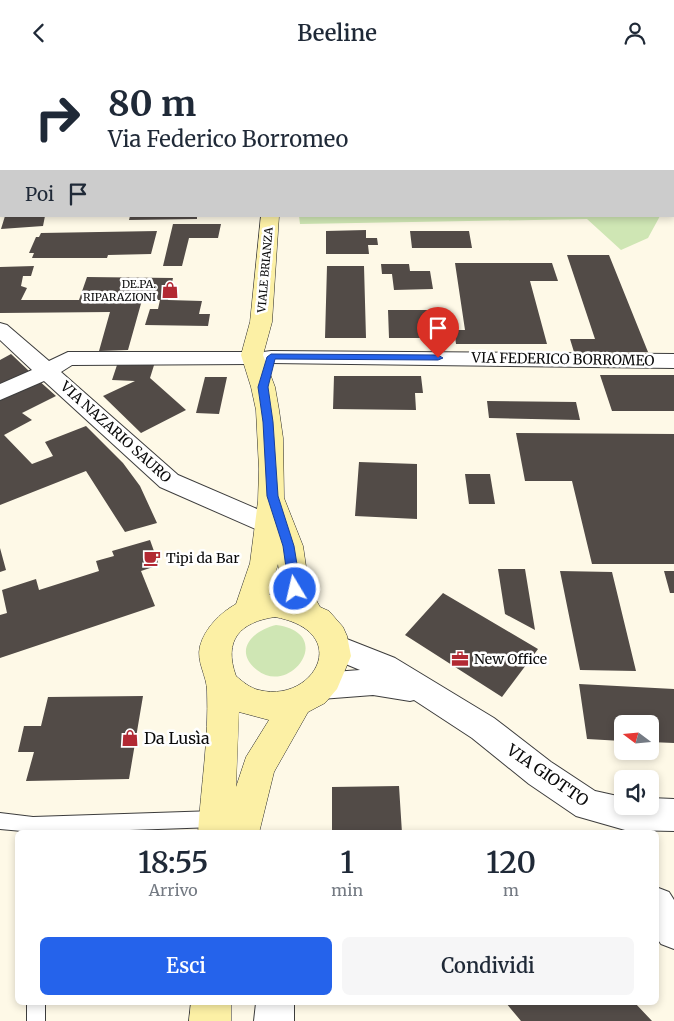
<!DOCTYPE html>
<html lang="it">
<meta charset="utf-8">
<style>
body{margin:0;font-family:Merriweather,serif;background:#f6f6f7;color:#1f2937;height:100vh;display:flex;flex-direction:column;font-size:19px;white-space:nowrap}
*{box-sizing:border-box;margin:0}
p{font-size:16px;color:#747a83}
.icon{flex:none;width:28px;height:28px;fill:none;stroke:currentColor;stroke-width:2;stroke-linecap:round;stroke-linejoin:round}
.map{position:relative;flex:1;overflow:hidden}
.sheet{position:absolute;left:15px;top:765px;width:644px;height:175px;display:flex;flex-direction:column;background:#fff;border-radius:8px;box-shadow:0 2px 8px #0003}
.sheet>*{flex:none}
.banner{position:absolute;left:0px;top:0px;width:675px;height:152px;box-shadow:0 2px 8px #0003;background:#fff;color:#1f2937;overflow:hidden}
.needle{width:32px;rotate:286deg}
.fabs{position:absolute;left:614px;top:650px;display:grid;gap:10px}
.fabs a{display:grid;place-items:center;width:45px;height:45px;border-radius:8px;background:#fff;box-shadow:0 2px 8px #0003;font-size:25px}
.pin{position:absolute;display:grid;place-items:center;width:42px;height:42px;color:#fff;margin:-51px -21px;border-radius:50% 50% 50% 0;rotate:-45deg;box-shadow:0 0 5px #0007}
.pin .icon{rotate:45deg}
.me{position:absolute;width:55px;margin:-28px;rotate:351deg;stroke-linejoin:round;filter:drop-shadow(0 0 4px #0008)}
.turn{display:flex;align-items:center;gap:18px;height:105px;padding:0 25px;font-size:22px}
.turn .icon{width:65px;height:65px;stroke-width:2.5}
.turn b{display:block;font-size:35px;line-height:42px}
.then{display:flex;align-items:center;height:48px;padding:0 25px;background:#0003;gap:10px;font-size:19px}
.eta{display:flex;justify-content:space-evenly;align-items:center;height:85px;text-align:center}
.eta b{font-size:30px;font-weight:600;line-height:35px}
.primary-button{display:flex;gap:10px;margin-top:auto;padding:10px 25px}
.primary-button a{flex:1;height:58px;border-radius:8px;background:#2563eb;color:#fff;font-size:20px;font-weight:600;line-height:58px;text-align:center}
.primary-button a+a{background:#f6f6f7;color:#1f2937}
header{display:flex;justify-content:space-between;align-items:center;height:65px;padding:0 25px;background:#fff;font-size:22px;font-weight:600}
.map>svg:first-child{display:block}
.green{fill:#cfe6b4}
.building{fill:#524b47}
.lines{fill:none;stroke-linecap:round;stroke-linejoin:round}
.lane-casing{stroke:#3d3d3d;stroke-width:2}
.street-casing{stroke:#3d3d3d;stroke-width:2}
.secondary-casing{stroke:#2c2c2c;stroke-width:1}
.lane{fill:#fff;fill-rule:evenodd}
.street{fill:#fff;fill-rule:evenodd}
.secondary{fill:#fcf0a5;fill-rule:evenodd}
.route{fill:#2563eb;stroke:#184099}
.labels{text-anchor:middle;stroke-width:5;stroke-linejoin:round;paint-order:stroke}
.far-street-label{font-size:11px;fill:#0a0a0a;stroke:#fff}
.far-poi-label{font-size:11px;fill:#0a0a0a;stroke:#fff;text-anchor:end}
.street-label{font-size:14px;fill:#0a0a0a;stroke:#fff}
.poi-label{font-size:14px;fill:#0a0a0a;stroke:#fff;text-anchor:start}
.near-poi-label{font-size:16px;fill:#0a0a0a;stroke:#fff;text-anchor:start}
.near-street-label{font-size:16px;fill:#0a0a0a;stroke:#fff}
</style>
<header><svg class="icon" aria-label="back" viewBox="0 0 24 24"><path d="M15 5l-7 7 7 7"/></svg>Beeline<svg class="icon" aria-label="person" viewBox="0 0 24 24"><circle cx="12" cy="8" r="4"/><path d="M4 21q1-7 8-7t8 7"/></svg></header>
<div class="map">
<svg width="674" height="956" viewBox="0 0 674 956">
<rect width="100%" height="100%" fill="#fef9e7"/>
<path class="green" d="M299,151H660L648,173L621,185L587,154L300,159Z
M276,560C337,568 290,632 257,605C232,585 254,565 276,560Z"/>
<path class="building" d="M5,151H45L43,161L1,164Z
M130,151H197V154L129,155Z
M173,159H221L218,173H189L182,201H163Z
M366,165V173H377L378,180H368L369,189H326V166Z
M157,166L151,189L108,190L107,193H32L34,188H29L36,172H39L41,168Z
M410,166H469L472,183H412Z
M567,190H609L648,287H574L570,274H595Z
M455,198H552L558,216H530L547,279H456L454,265H465Z
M381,199H409L410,206H430L433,224L394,225L392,209H382Z
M34,201L31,211H23L21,221L27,223L21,235H79L87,212L173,213L168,235L202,236L199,249H210L208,261L145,260L150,244H158L160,235H142L128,285L99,286L110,247L0,248V202Z
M327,201H364L366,273H325Z
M388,245H438L442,268L424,269V273H389Z
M11,289L29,306L0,319V295Z
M118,297H155L150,313L186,345L141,368L103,331L135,316L112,315Z
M600,310H674V346H612Z
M334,311H421L423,328H415L416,345L333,344Z
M205,312H227L219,349L196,348Z
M37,314L56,331L22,348L32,355L4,370L32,399L53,391L45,377L86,361L123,398L140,421L157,458L125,467L86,406L0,440V332Z
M487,336L576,337L580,355L489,353Z
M516,368L674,369V499H592L572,416H525Z
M359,397L417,399V454L355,451Z
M465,409H490L495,439H469Z
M150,475L159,500L141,506L155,541L0,593V550L7,548L2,525L36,514L39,525L99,506L96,496L114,491L112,486Z
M0,483L6,505L0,507Z
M498,504H525L535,565L505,549Z
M560,506L612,507L636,606L580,605Z
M664,506H674V528H670Z
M443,528L538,584L502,632L405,570Z
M579,619L674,624V678L650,677V659H622V676L587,674Z
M143,631L129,714L26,716L34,687H18L24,661H41L48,632Z
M399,721L402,768H332V722Z
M506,938H635L652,956H521Z"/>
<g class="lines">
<g class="lane-casing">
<path id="lane" d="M215,746L221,748L223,754L221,760L215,762L44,768L0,764V748L33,752Z
M27,938H45V956H27Z"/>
</g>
<g class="street-casing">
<path id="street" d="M29,0H43V1H29Z
M417,0H431V1H417Z
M529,0H543L544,1H530Z
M0,258L7,260L49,296L68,287H251L259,288L261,292L263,287L271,286L674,289V303L271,298L263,297L261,293L259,298L251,299L72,300L61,307L178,410L278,453L282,460L278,467L269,470L160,422L44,316L0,335V319L32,305L0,275Z
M334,569L395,593L494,653L551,697L595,726L622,732V741H650V733L674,734V766L625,765L576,751L529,719L472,673L414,635L410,636L373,630L321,634L310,630L306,621L310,612L321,608L360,605L324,590L319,581L324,572Z
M656,822L669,827L674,835V884L661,879L656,872Z
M256,938H294V956H254Z"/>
</g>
<g class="secondary-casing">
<path id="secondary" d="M278,0H292V1H278Z
M261,151H279L272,257L263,290L275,322L279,345L283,373L284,433L303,481L309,522L320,542L329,546L343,562L347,571L351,591L337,624L325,638L308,647L274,707L259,768H198C201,721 209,673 207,626C207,611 196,597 200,581C205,563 220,548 236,539L250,498L258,436L259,404L256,345L251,322L241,290L250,257ZM278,499L281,523L284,530H269ZM275,552C355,567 313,639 259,625C250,623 243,617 236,611C223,575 240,557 275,552ZM239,647L269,655L246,692L236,722Z
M191,938H231V956H189Z"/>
</g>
<use href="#lane" class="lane"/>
<use href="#street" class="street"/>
<use href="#secondary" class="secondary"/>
</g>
<path class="route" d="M271,289L438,290L443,293L438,295L275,294L268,322L273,357L278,431L294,481L301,524L295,528L289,524L283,481L267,431L263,357L258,322L267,292Z"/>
<defs>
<g id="shop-bare" transform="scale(1.35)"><path d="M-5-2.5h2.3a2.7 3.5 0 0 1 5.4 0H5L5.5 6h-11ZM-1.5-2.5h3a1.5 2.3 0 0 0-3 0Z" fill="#b22933" stroke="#fff" stroke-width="2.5" paint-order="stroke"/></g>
<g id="cafe-bare" transform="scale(1.35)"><path d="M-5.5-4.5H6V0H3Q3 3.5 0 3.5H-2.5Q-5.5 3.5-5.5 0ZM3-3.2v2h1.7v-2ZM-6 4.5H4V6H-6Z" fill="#b22933" stroke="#fff" stroke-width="2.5" paint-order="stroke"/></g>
<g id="office-bare" transform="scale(1.35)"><path d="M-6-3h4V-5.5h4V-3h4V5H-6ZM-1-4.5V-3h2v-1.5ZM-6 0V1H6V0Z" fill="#b22933" stroke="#fff" stroke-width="2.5" paint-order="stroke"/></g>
</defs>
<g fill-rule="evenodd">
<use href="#shop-bare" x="170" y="225"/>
<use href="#cafe-bare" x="152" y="493"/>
<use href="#office-bare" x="460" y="594"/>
<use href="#shop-bare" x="130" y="673"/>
</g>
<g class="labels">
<g class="far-street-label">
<text transform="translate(265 205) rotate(-85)" y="4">VIALE BRIANZA</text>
</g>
<g class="far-poi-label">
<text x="156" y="223">DE.PA.<tspan x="156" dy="13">RIPARAZIONI</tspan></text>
</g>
<g class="street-label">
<text transform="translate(563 294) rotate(1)" y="5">VIA FEDERICO BORROMEO</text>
<text transform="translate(116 367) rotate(42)" y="5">VIA NAZARIO SAURO</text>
</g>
<g class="poi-label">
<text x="166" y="498">Tipi da Bar</text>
<text x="474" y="599">New Office</text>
</g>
<g class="near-poi-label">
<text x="144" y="679">Da Lusìa</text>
</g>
<g class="near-street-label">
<text transform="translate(548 710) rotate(35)" y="6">VIA GIOTTO</text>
</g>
</g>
</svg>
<div class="fabs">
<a><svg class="needle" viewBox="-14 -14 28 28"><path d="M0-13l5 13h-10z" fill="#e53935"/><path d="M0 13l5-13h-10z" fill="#747a83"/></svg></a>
<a><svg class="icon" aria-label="sound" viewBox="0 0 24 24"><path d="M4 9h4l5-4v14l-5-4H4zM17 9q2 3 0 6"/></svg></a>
</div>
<div class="pin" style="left:438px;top:293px;background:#d93025"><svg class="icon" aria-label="arrive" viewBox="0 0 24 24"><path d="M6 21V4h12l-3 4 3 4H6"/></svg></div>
<svg class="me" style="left:295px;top:524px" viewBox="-20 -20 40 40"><circle r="17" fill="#2563eb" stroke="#fff" stroke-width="3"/><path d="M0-11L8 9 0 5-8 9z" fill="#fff"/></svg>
<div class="banner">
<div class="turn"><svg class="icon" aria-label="right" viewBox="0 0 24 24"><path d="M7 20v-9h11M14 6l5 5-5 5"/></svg><div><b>80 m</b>Via Federico Borromeo</div></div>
<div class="then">Poi<svg class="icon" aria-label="arrive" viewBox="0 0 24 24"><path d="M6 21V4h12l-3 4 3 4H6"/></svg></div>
</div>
<section class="sheet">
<div class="eta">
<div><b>18:55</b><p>Arrivo</p></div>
<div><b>1</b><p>min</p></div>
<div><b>120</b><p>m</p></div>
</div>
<div class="primary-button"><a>Esci</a><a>Condividi</a></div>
</section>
</div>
